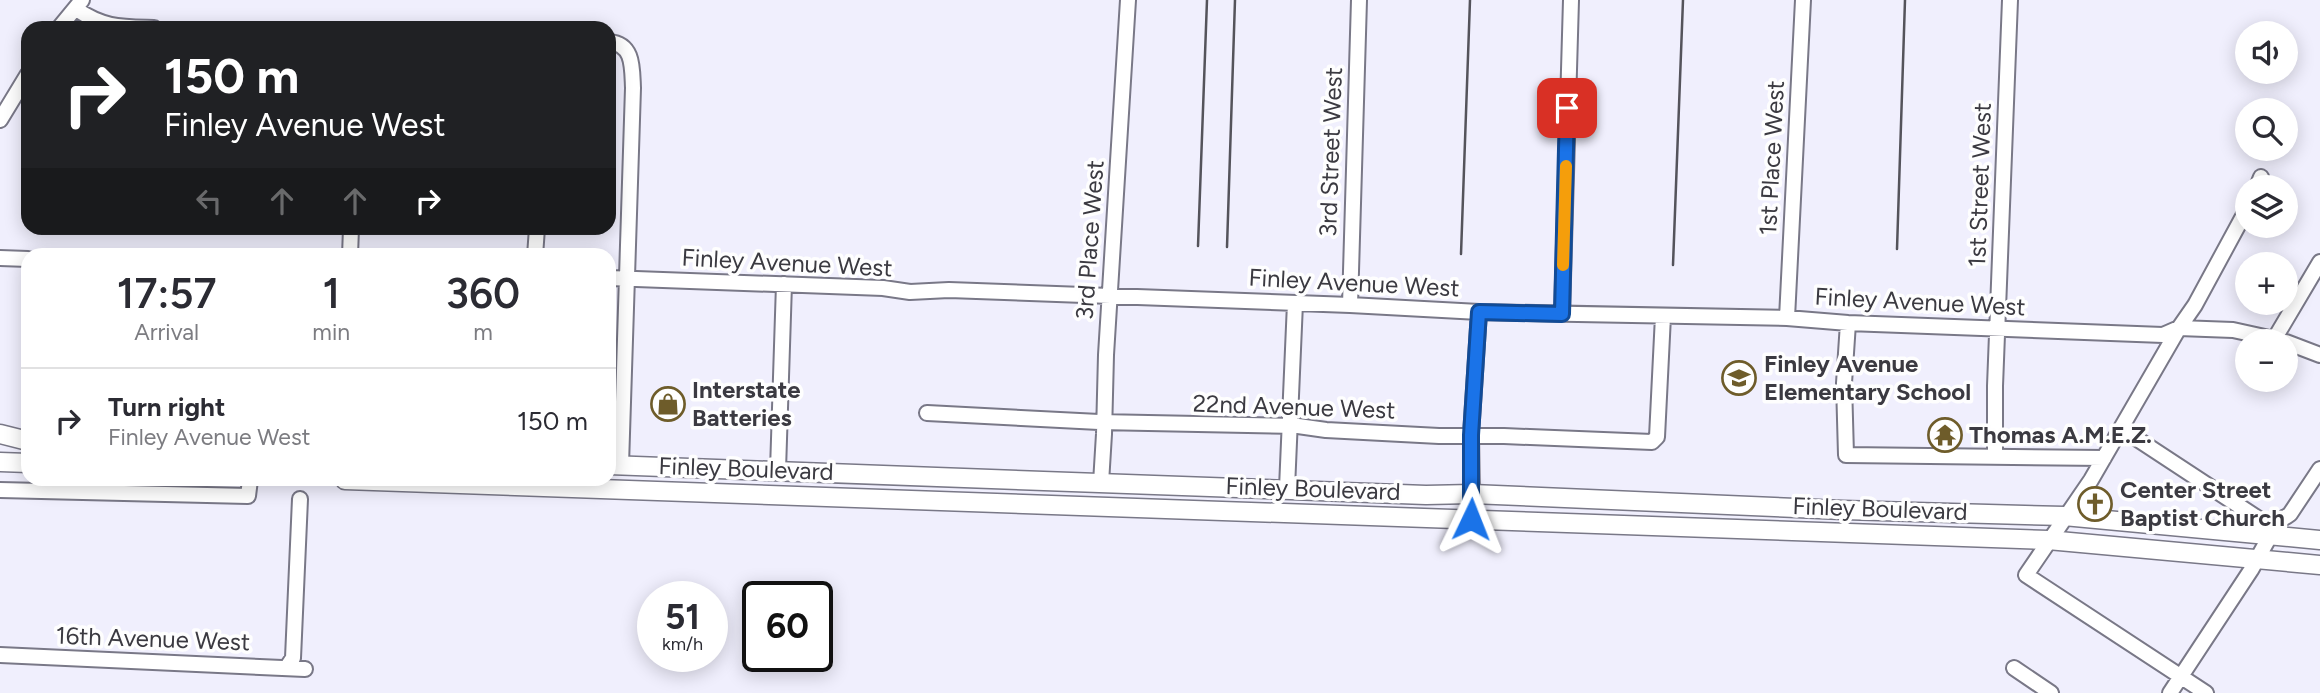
<!DOCTYPE html>
<meta charset="utf-8">
<style>
body{margin:0;font-family:Figtree,sans-serif;background:#f2f2f3;color:#2b2b33;height:100vh;display:flex;flex-direction:column;font-size:26px;white-space:nowrap}
*{box-sizing:border-box;margin:0}
p{font-size:23px;color:#7c7c81}
.icon{flex:none;width:38px;height:38px;fill:none;stroke:currentColor;stroke-width:2;stroke-linecap:round;stroke-linejoin:round}
.map{position:relative;flex:1;overflow:hidden}
.side{position:absolute;left:21px;top:248px;width:595px;height:238px;display:flex;flex-direction:column;background:#fff;border-radius:21px;box-shadow:0 4px 18px #0003}
.side>*{flex:none}
.top-card{position:absolute;left:21px;top:21px;width:595px;height:214px;border-radius:21px;box-shadow:0 4px 18px #0003;background:#202124;color:#fff;overflow:hidden}
.buttons{position:absolute;left:2235px;top:21px;display:grid;gap:14px}
.buttons a{display:grid;place-items:center;width:63px;height:63px;border-radius:50%;background:#fff;box-shadow:0 4px 18px #0003;font-size:35px}
.speed{position:absolute;left:637px;top:581px;display:flex;gap:14px;font-size:35px;font-weight:700;text-align:center}
.speed>*{display:grid;place-content:center;width:91px;height:91px;border-radius:50%;background:#fff;box-shadow:0 4px 18px #0003;line-height:1}
.speed small{font-size:18px;font-weight:400}
.speed .limit{border:4px solid #111;border-radius:10px;background:#fff;color:#111}
.pin{position:absolute;display:grid;place-items:center;width:60px;height:60px;color:#fff;margin:-30px;border-radius:14px;box-shadow:0 4px 10px #0006}
.me{position:absolute;width:77px;margin:-38px;rotate:2deg;stroke-linejoin:round;filter:drop-shadow(0 0 5px #0008)}
.turn{display:flex;align-items:center;gap:24px;height:147px;padding:0 28px;font-size:32px}
.turn .icon{width:91px;height:91px;stroke-width:2.5}
.turn b{display:block;font-size:49px;line-height:60px}
.lanes{display:flex;align-items:center;height:66px;padding:0 28px;background:#0003;justify-content:center;gap:35px;direction:ltr}
.lanes .off{opacity:.35}
.eta{display:flex;justify-content:space-evenly;align-items:center;height:119px;text-align:center}
.eta b{font-size:42px;font-weight:600;line-height:49px}
ul{padding:0;list-style:none}
li{display:flex;align-items:center;gap:21px;height:105px;padding:0 28px;border-top:2px solid #e1e1e2}
li div{flex:1}
li b{display:block;font-size:26px}
li em{font-style:normal}
.map>svg:first-child{display:block}
.lines{fill:none;stroke-linecap:round;stroke-linejoin:round}
.minor-casing{stroke:#797887;stroke-width:18}
.major-casing{stroke:#797887;stroke-width:21}
.minor{stroke:#fff;stroke-width:14}
.major{stroke:#fff;stroke-width:18}
.rail{stroke:#54535b;stroke-width:2.5}
.route-casing{stroke:#114b97;stroke-width:18}
.route{stroke:#1a73e8;stroke-width:12}
.slow{stroke:#f59e0b;stroke-width:12}
.labels{text-anchor:middle;stroke-width:7;stroke-linejoin:round;paint-order:stroke}
.street-label{font-size:24px;fill:#3b3a41;stroke:#fefefe}
.poi-label{font-size:24px;font-weight:bold;fill:#3b3a41;stroke:#fefefe;text-anchor:start}
</style>
<div class="map">
<svg width="2320" height="693" viewBox="0 0 2320 693">
<rect width="100%" height="100%" fill="#f0effd"/>
<g class="lines">
<g class="minor-casing">
<path id="minor" d="M76,9C104,28 121,27 154,28
M59,28L82,0
M609,42C634,44 632,68 633,88L621,465
M0,120L28,74
M2257,187L2261,177
M350,256L351,228
M535,256L537,228
M0,258L28,259
M609,278L883,288L910,292L949,290L1350,305L1479,312L1787,318L1848,323L2163,335L2179,328L2233,330L2283,341
M1350,305L1359,0
M1562,314L1571,0
M1787,318L1803,0
M1848,323L1844,383L1846,455L2104,458
M2275,338L2320,262
M2286,342L2320,355
M927,413L1099,422L1298,426L1326,430L1439,436H1504L1652,442L1657,437L1663,316
M2122,429L2259,519C2271,522 2280,522 2290,514L2320,469
M1995,457V386L2010,0
M778,470L784,284
M1101,483L1104,434L1106,355L1128,0
M1287,488L1295,303
M0,490L248,496L250,480
M1472,494L1471,435L1479,312
M0,655L305,669
M287,667L293,658L300,499
M2014,668L2051,693
M2170,693L2251,570L2270,536
M2206,693L2026,575L2091,480L2179,328L2195,305L2247,209"/>
</g>
<g class="major-casing">
<path id="major" d="M0,434L28,441
M0,462L28,463
M609,465L1426,495L1472,494L1843,510L2064,516L2320,540
M345,480L2048,540L2320,565"/>
</g>
<use href="#minor" class="minor"/>
<use href="#major" class="major"/>
<path class="rail" d="M1198,246L1207,0
M1227,247L1235,0
M1897,249L1905,0
M1461,254L1470,0
M1673,265L1683,0"/>
</g>
<g class="lines">
<g class="route-casing">
<path id="route" d="M1471,519V435L1479,312L1562,314L1567,108"/>
</g>
<use href="#route" class="route"/>
<path class="slow" d="M1563,265L1566,166"/>
</g>
<defs>
<g id="school-ring" transform="scale(1.75)"><circle r="9.5" fill="#fefefe" stroke="#6e5c2a" stroke-width="1.5"/><path d="M0-5L7-2L0 1L-7-2ZM-4 1L0 2.5L4 1V4Q0 6-4 4Z" fill="#6e5c2a"/></g>
<g id="shop-ring" transform="scale(1.75)"><circle r="9.5" fill="#fefefe" stroke="#6e5c2a" stroke-width="1.5"/><path d="M-5-2.5h2.3a2.7 3.5 0 0 1 5.4 0H5L5.5 6h-11ZM-1.5-2.5h3a1.5 2.3 0 0 0-3 0Z" fill="#6e5c2a"/></g>
<g id="temple-ring" transform="scale(1.75)"><circle r="9.5" fill="#fefefe" stroke="#6e5c2a" stroke-width="1.5"/><path d="M0-6L5-2H3V0L6.5 2.5H4V6H1.5V3h-3V6H-4V2.5H-6.5L-3 0V-2H-5Z" fill="#6e5c2a"/></g>
<g id="church-ring" transform="scale(1.75)"><circle r="9.5" fill="#fefefe" stroke="#6e5c2a" stroke-width="1.5"/><path d="M-1.2-6h2.4v3.5h3.3v2.4h-3.3V6h-2.4V-.1h-3.3v-2.4h3.3Z" fill="#6e5c2a"/></g>
</defs>
<g fill-rule="evenodd">
<use href="#school-ring" x="1739" y="378"/>
<use href="#shop-ring" x="668" y="404"/>
<use href="#temple-ring" x="1945" y="435"/>
<use href="#church-ring" x="2095" y="504"/>
</g>
<g class="labels">
<g class="street-label">
<text transform="translate(1331 152) rotate(-88)" y="8">3rd Street West</text>
<text transform="translate(1772 158) rotate(-87)" y="8">1st Place West</text>
<text transform="translate(1980 185) rotate(-88)" y="8">1st Street West</text>
<text transform="translate(1090 240) rotate(-86)" y="8">3rd Place West</text>
<text transform="translate(787 263) rotate(3)" y="8">Finley Avenue West</text>
<text transform="translate(1354 283) rotate(3)" y="8">Finley Avenue West</text>
<text transform="translate(1920 302) rotate(3)" y="8">Finley Avenue West</text>
<text transform="translate(1294 407) rotate(2)" y="8">22nd Avenue West</text>
<text transform="translate(746 469) rotate(2)" y="8">Finley Boulevard</text>
<text transform="translate(1313 489) rotate(2)" y="8">Finley Boulevard</text>
<text transform="translate(1880 509) rotate(2)" y="8">Finley Boulevard</text>
<text transform="translate(153 639) rotate(2)" y="8">16th Avenue West</text>
</g>
<g class="poi-label">
<text x="1764" y="372">Finley Avenue<tspan x="1764" dy="28">Elementary School</tspan></text>
<text x="692" y="398">Interstate<tspan x="692" dy="28">Batteries</tspan></text>
<text x="1969" y="443">Thomas A.M.E.Z.</text>
<text x="2120" y="498">Center Street<tspan x="2120" dy="28">Baptist Church</tspan></text>
</g>
</g>
</svg>
<div class="buttons">
<a><svg class="icon" aria-label="sound" viewBox="0 0 24 24"><path d="M4 9h4l5-4v14l-5-4H4zM17 9q2 3 0 6"/></svg></a>
<a><svg class="icon" aria-label="search" viewBox="0 0 24 24"><circle cx="10" cy="10" r="6"/><path d="M15 15l6 6"/></svg></a>
<a><svg class="icon" aria-label="layers" viewBox="0 0 24 24"><path d="M12 4l9 5-9 5-9-5zM3 14l9 5 9-5"/></svg></a>
<a>+</a>
<a>−</a>
</div>
<div class="speed"><div>51<small>km/h</small></div><div class="limit">60</div></div>
<div class="pin" style="left:1567px;top:108px;background:#d93025"><svg class="icon" aria-label="arrive" viewBox="0 0 24 24"><path d="M6 21V4h12l-3 4 3 4H6"/></svg></div>
<svg class="me" style="left:1471px;top:519px" viewBox="-20 -20 40 40"><path d="M0-17L14 15 0 8-14 15z" fill="#1a73e8" stroke="#fff" stroke-width="4"/></svg>
<div class="top-card">
<div class="turn"><svg class="icon" aria-label="right" viewBox="0 0 24 24"><path d="M7 20v-9h11M14 6l5 5-5 5"/></svg><div><b>150 m</b>Finley Avenue West</div></div>
<div class="lanes"><svg class="icon off" aria-label="left" viewBox="0 0 24 24"><path d="M17 20v-9H6M10 6l-5 5 5 5"/></svg><svg class="icon off" aria-label="ahead" viewBox="0 0 24 24"><path d="M12 20V5M6 11l6-6 6 6"/></svg><svg class="icon off" aria-label="ahead" viewBox="0 0 24 24"><path d="M12 20V5M6 11l6-6 6 6"/></svg><svg class="icon" aria-label="right" viewBox="0 0 24 24"><path d="M7 20v-9h11M14 6l5 5-5 5"/></svg></div>
</div>
<section class="side">
<div class="eta">
<div><b>17:57</b><p>Arrival</p></div>
<div><b>1</b><p>min</p></div>
<div><b>360</b><p>m</p></div>
</div>
<ul>
<li><svg class="icon" aria-label="right" viewBox="0 0 24 24"><path d="M7 20v-9h11M14 6l5 5-5 5"/></svg><div><b>Turn right</b><p>Finley Avenue West</p></div><em>150 m</em></li>
</ul>
</section>
</div>
